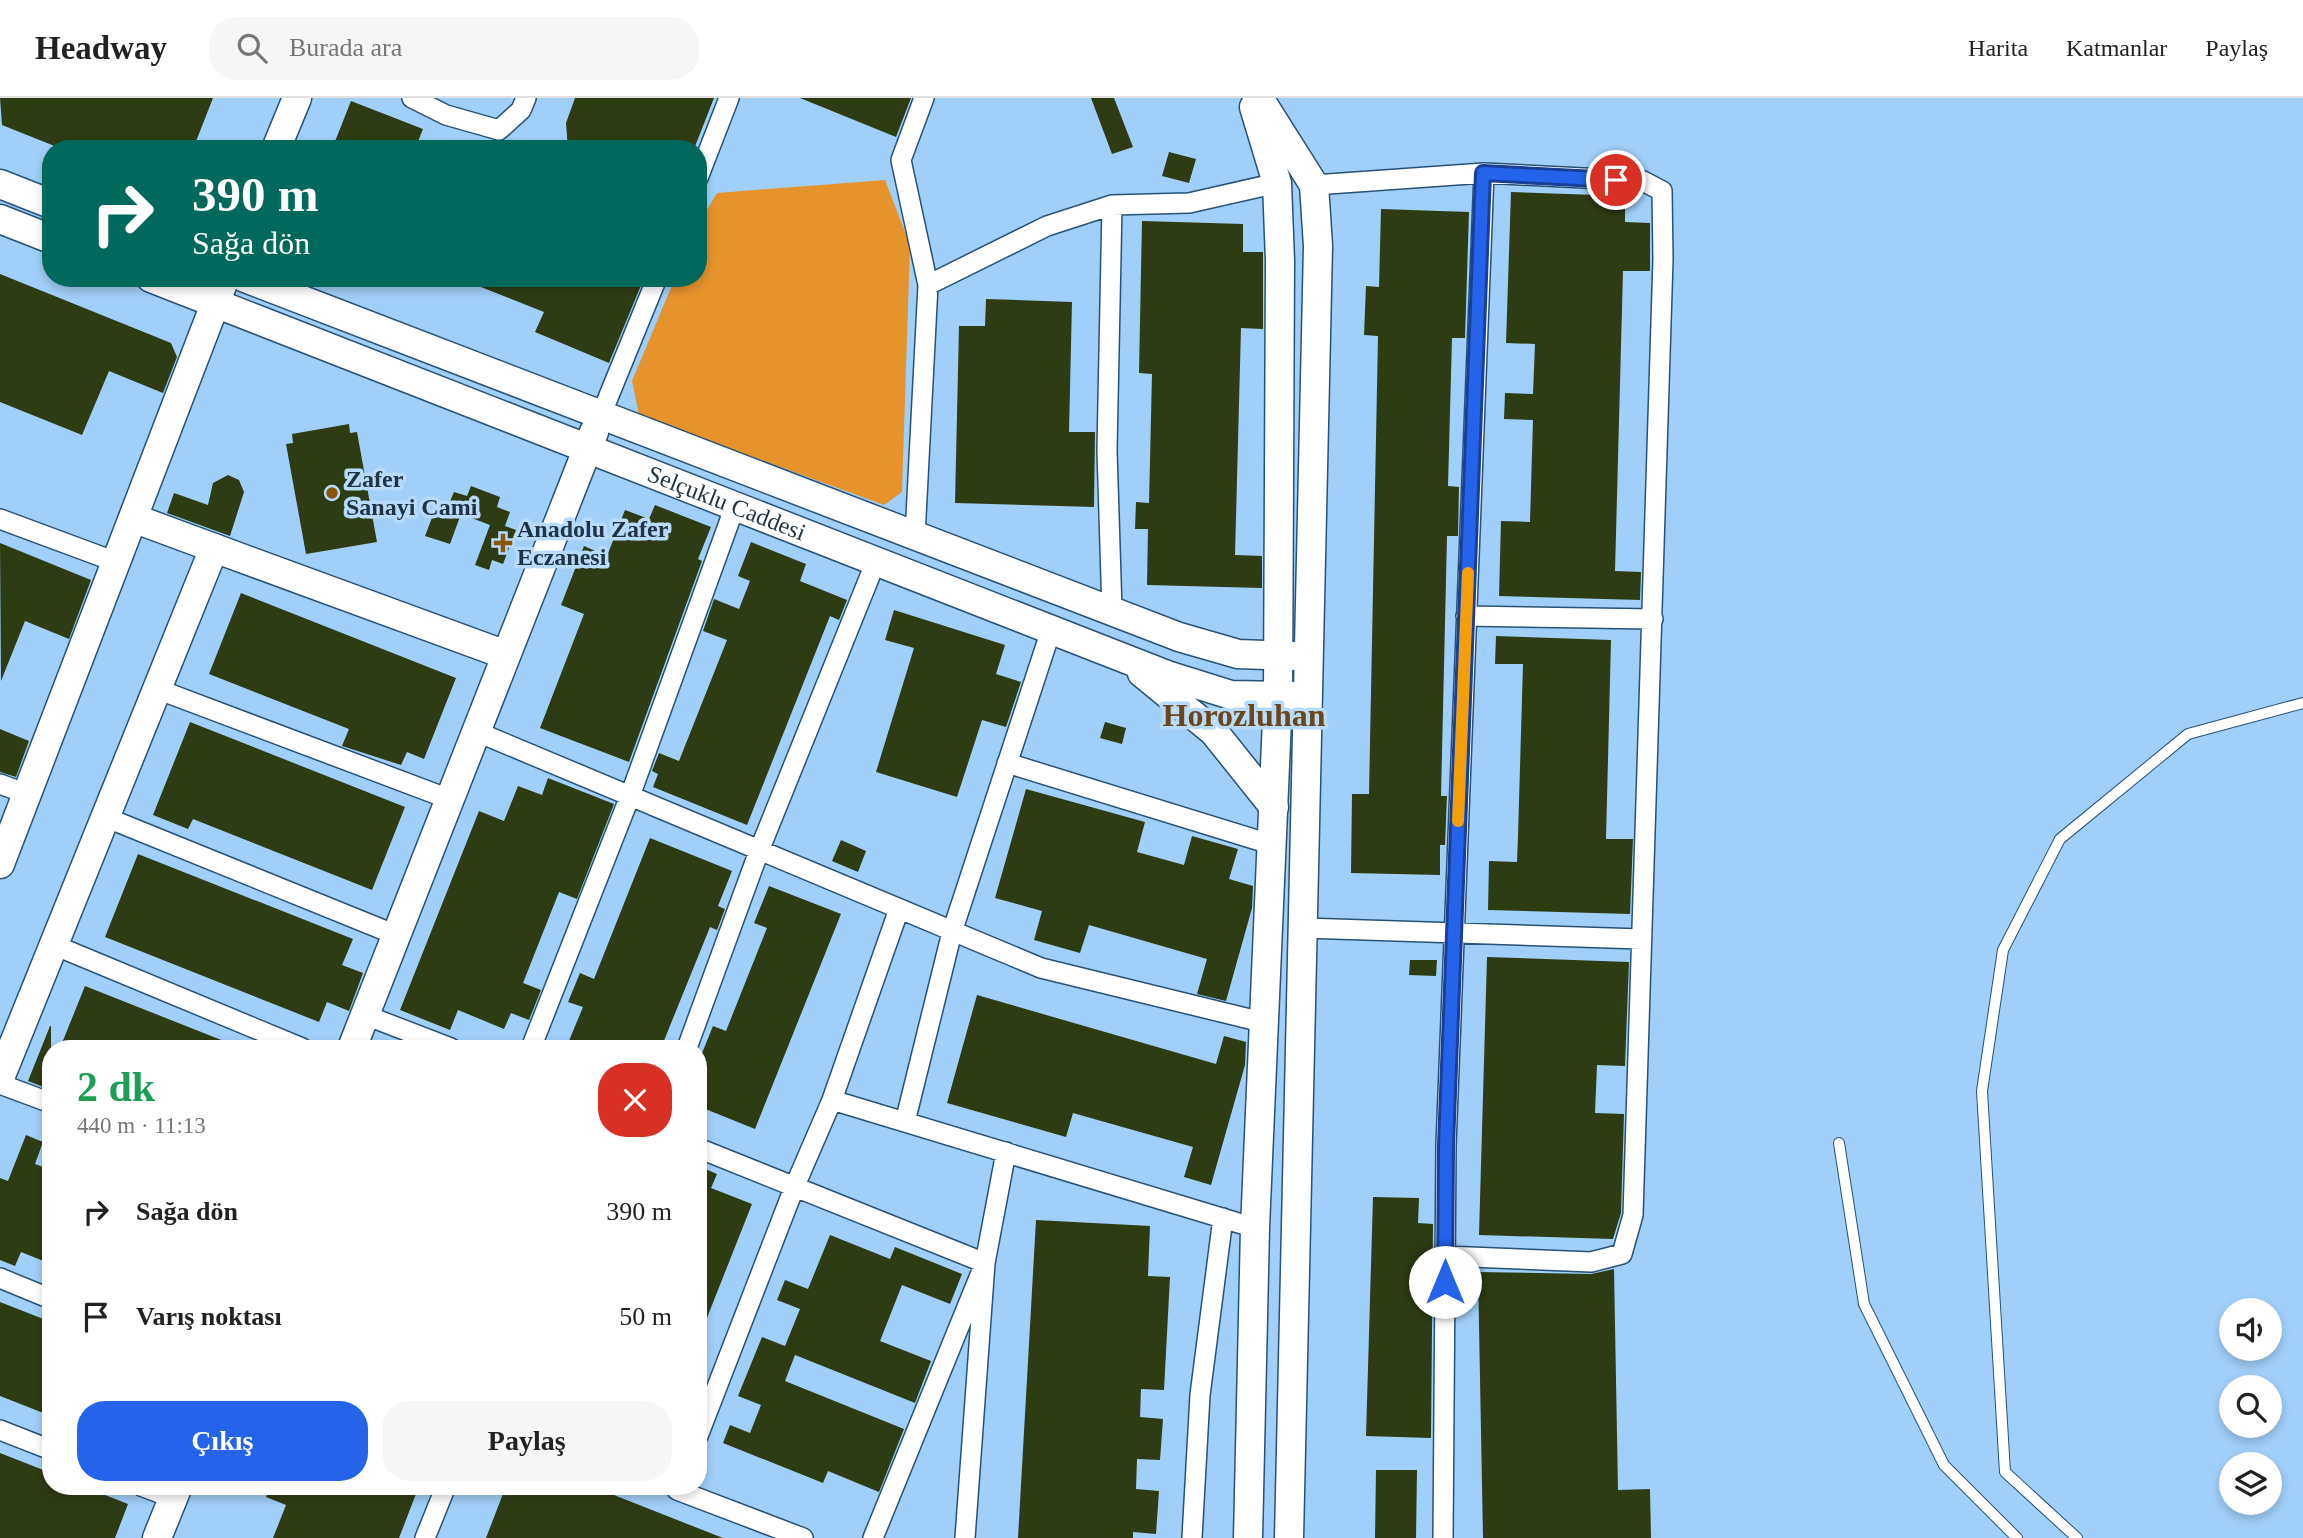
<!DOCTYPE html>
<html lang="tr">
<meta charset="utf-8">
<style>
body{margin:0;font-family:Georgia,serif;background:#f6f6f6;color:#222;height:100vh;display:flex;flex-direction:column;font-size:26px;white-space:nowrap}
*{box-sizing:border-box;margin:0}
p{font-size:23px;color:#767676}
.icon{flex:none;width:38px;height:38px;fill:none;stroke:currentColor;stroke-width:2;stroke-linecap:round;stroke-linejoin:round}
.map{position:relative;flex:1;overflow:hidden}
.details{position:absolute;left:42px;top:942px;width:665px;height:455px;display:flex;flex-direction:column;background:#fff;border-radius:28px;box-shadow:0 4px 10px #0003}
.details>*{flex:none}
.banner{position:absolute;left:42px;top:42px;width:665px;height:147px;border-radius:28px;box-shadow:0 4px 10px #0003;background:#00695c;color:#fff;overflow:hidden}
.controls{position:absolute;left:2219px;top:1200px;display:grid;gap:14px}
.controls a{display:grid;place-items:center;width:63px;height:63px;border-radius:50%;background:#fff;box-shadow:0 4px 10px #0003;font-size:35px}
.pin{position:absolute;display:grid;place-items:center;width:60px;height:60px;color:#fff;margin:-30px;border:4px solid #fff;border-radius:50%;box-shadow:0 2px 7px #0007}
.me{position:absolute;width:77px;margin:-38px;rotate:0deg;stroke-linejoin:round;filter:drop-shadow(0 0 5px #0008)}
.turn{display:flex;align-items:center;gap:24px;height:147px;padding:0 35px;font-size:32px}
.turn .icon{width:91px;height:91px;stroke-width:2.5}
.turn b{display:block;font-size:49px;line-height:60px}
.round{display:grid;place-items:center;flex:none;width:74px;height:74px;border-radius:28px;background:#f6f6f6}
.headline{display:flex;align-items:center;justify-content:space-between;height:119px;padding:0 35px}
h1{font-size:42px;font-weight:700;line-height:52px;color:#1e9e55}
.button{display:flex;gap:14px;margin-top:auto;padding:14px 35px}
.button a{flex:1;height:80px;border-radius:28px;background:#2563eb;color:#fff;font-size:28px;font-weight:700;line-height:80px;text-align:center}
.button a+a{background:#f6f6f6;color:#222}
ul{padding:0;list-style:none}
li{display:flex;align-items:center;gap:21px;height:105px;padding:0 35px}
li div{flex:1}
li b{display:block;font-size:26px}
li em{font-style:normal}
header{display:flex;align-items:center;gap:42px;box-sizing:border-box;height:98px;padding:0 35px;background:#fff;border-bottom:2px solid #e0e0e0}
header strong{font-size:33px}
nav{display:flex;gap:38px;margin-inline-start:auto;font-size:24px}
.search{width:490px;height:63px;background:#f6f6f6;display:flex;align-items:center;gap:18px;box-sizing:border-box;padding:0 24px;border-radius:28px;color:#767676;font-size:26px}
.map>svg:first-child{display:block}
.green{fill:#e6932c}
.building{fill:#2e3c14}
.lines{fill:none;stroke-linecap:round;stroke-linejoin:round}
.lane-casing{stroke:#275276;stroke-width:12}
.street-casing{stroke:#275276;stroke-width:22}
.secondary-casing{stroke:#275276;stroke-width:31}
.lane{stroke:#fff;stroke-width:10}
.street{stroke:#fff;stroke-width:19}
.secondary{stroke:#fff;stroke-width:28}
.route-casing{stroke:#184099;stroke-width:18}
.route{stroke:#2563eb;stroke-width:12}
.slow{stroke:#f59e0b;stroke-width:12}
.poi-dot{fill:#8c5409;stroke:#b6dbfd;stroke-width:2.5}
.labels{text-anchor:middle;stroke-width:7;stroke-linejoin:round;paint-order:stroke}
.poi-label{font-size:24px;font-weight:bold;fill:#213444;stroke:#b6dbfd;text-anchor:start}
.street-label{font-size:24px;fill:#213444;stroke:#b6dbfd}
.district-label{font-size:32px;font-weight:bold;fill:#6c4518;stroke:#b6dbfd}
</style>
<header>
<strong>Headway</strong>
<div class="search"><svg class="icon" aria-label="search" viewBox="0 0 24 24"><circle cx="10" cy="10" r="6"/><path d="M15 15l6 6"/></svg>Burada ara</div>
<nav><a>Harita</a><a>Katmanlar</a><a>Paylaş</a></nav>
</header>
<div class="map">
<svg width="2303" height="1440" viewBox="0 0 2303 1440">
<rect width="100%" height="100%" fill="#a0cff9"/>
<path class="green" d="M885,82L910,147L902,394L884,407L639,317L632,283L675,180H698V127L717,95Z"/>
<path class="building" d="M0,0H213L193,51H62L2,27Z
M575,0H714L694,51H568L566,25Z
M800,0H911L896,39Z
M1091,0H1114L1133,49L1112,56Z
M351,3L423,31L415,51H332Z
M1169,54L1196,61L1189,85L1162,78Z
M1511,94L1625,98V124L1650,125V173H1623L1615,473L1641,474L1640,502L1499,498L1501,423L1530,424L1533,322L1504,321L1505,295L1533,296L1535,246L1506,245Z
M1381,111L1469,114L1465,240H1452L1448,388L1459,389L1458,438H1447L1441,698H1447L1445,747H1440V777L1351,775L1352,696H1369L1378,238L1364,237L1366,188L1379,189Z
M1142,123L1243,126V154H1263V231L1241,230L1235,457L1262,458V490L1147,487L1148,431H1135L1136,404L1149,405L1152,276L1139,275Z
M0,176L171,245L177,259L163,295L109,273L82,337L0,304Z
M458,180H644L609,265L535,234L544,214Z
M986,201L1072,204L1069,334H1095L1094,409L955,405L959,228H985Z
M349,326L350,335L357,334L377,444L306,456L286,346L293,345L292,336Z
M228,377L239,382L244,394L230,438L167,415L174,395L208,407L213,385Z
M471,388L500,399L497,409L510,414L505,428L516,432L503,466L492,462L489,472L475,467L490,427L461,416L450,446L425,438L438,404L448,408L454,394L467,398Z
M655,407L711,429L698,461L702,463L629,664L540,630L584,516L561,507L584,448L607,458L625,412L649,421Z
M751,444L806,466L800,483L847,502L839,522L830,518L747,727L653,689L658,676L652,673L659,655L679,663L727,542L703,533L714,501L739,511L750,483L738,478Z
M0,445L91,482L69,541L25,523L1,583Z
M241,495L456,580L424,661L407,654L401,667L342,648L349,631L209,576Z
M894,512L1005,547L996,576L1021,584L1006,629L982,622L957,699L876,674L914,550L885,542Z
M1496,538L1611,542L1606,741H1633L1630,816L1488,812L1489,763L1517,764L1518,738L1523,566H1495Z
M190,624L405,709L372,792L193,721L188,731L153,717Z
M1105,624L1126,630L1122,646L1100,640Z
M0,631L29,643L16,679L0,674Z
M548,680L614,706L577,801L559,794L523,885L541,892L529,922L511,915L504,931L458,912L450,932L400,912L479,713L504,723L518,688L542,697Z
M1026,691L1145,724L1137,754L1184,767L1192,738L1238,751L1229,781L1253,788L1252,810L1226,903L1197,896L1207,861L1089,827L1080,855L1034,842L1042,813L995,800Z
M650,740L732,773L718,808L725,811L717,832L710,829L661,950H566L583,909L568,904L580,875L594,881Z
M841,742L866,753L858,774L832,763Z
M138,756L353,841L342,867L363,875L349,913L327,904L319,924L105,839Z
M769,788L841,816L755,1031L698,1008L703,990L698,989V965L713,928L726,933L767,830L754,825Z
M1487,859L1629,864L1625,968L1597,967L1595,1015L1624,1016L1621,1115L1613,1141L1479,1137Z
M1410,862H1437L1436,878L1409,877Z
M85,888L239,949V950H60Z
M977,897L1216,966L1224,938L1246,944L1245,967L1211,1087L1184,1079L1193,1049L1073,1015L1066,1039L947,1005Z
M50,928H51V992L28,983Z
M26,1037L43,1044L35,1066L51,1072V1166L21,1154L15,1168L0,1162V1080L8,1083Z
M698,1068L717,1076L711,1090L752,1106L699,1240Z
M1373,1099L1419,1100L1418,1125L1433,1126L1431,1340L1366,1338Z
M1036,1122L1150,1128L1148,1178L1170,1179L1164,1292L1141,1291L1140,1319L1163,1321L1160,1362L1137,1361L1136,1391L1159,1393L1156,1436L1133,1434V1440H1018Z
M830,1137L890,1161L895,1149L962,1176L950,1206L902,1187L880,1243L931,1263L915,1305L795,1257L785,1283L904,1331L879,1394L828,1373L823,1385L723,1345L730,1327L750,1335L761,1307L738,1298L762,1239L785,1248L800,1211L777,1202L785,1182L808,1191Z
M1614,1171L1618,1392L1650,1391L1651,1440H1483L1478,1174L1591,1176Z
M0,1204L51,1224V1318L0,1298Z
M0,1355L51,1375V1388H82L128,1406L115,1440H0Z
M1376,1372H1417L1416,1440H1375Z
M271,1388H419L399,1440H273L286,1407L266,1399Z
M506,1388H591L723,1440H486Z"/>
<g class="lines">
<g class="lane-casing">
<path id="lane" d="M1839,1045L1864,1206L1944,1367L2017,1440
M2077,1440L2005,1374L1982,993L2003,852L2060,741L2188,636L2303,605"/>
</g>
<g class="street-casing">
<path id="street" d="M412,0L446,17L499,32L521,12L526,0
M698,80L729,0
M1314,87L1484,75
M928,187L1047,128L1112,107L1189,105L1277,85
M601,317L657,180
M0,421L116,464
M915,438L928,187L901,62L924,0
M1112,513L1107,352L1112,107
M1466,518L1653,521
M157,591L449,701
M475,633L1041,870L1266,925
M1007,665L1273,747
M0,686L27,696
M105,719L396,837
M1304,830L1641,841
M54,847L302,950
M365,917L451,950
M531,950L630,698L735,408
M687,950L759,753L876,463
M0,986L51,1005
M832,1002L1255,1130
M905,1024L952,834L1051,532
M698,1050L985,1165L873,1440
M0,1180L51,1201
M0,1332L51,1352
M698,1338L794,1090L832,1002L899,811
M141,1388L173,1400
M679,1388L677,1392L803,1440
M425,1440L446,1388
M965,1440L985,1165L1006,1054
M1192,1440L1200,1297L1223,1120
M1443,1440L1446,1047L1484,75L1643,83L1662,93L1663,161L1633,1117L1622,1156L1591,1164L1445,1158"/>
</g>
<g class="secondary-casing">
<g id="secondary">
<path d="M1259,0L1314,87L1318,148L1289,1440"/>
<path d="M276,51L297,0"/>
<path d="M0,86L51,106"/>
<path d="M0,121L51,141"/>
<path id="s1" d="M151,180L1167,577L1231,597L1295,598"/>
<path d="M245,180L1179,539L1238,556L1296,558"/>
<path d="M133,420L214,450"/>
<path d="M1142,575L1214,634L1274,709"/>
<path d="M0,766L225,180"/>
<path d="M352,950L594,334"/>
<path d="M0,980L214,450L506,557"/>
<path d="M157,1440L178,1388"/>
<path d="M1248,1440L1255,1130L1278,598L1280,163L1277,85L1254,9"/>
</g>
</g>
<use href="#lane" class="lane"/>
<use href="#street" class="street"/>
<use href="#secondary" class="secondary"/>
</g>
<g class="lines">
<g class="route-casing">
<path id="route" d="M1445,1184L1446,1047L1483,75L1616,82"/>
</g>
<use href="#route" class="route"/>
<path class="slow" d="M1458,723L1468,475"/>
</g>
<g class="poi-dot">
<circle cx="332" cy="395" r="7"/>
<path d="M499.5 434.5h7v7h7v7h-7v7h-7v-7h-7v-7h7z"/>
</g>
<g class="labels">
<g class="poi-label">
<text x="346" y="389">Zafer<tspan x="346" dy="28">Sanayi Cami</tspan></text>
<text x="517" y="439">Anadolu Zafer<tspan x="517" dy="28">Eczanesi</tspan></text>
</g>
<g class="street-label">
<text dy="8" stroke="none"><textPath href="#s1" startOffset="618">Selçuklu Caddesi</textPath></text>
</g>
<g class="district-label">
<text x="1244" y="628">Horozluhan</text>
</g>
</g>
</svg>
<div class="controls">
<a><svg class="icon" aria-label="sound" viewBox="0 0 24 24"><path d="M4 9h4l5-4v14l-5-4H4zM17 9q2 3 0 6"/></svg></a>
<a><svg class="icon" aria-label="search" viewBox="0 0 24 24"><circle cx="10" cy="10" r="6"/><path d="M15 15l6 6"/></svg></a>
<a><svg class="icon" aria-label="layers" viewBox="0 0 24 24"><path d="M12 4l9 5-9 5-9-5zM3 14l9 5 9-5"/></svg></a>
</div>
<div class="pin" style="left:1616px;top:82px;background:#d93025"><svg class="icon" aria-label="arrive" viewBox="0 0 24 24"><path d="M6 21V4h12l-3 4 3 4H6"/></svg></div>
<svg class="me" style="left:1445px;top:1184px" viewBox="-20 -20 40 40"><circle r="19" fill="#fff"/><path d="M0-13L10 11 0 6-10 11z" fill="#2563eb"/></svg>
<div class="banner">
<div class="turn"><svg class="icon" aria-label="right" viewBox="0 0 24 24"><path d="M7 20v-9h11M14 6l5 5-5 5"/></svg><div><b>390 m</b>Sağa dön</div></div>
</div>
<section class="details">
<div class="headline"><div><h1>2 dk</h1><p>440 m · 11:13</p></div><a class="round" style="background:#d93025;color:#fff"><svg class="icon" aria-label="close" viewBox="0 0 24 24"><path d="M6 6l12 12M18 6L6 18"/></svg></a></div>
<ul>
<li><svg class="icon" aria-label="right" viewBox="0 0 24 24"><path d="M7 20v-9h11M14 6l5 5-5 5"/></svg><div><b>Sağa dön</b></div><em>390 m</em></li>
<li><svg class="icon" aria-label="arrive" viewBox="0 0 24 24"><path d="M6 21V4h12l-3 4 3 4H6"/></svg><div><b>Varış noktası</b></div><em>50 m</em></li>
</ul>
<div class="button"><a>Çıkış</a><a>Paylaş</a></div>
</section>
</div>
